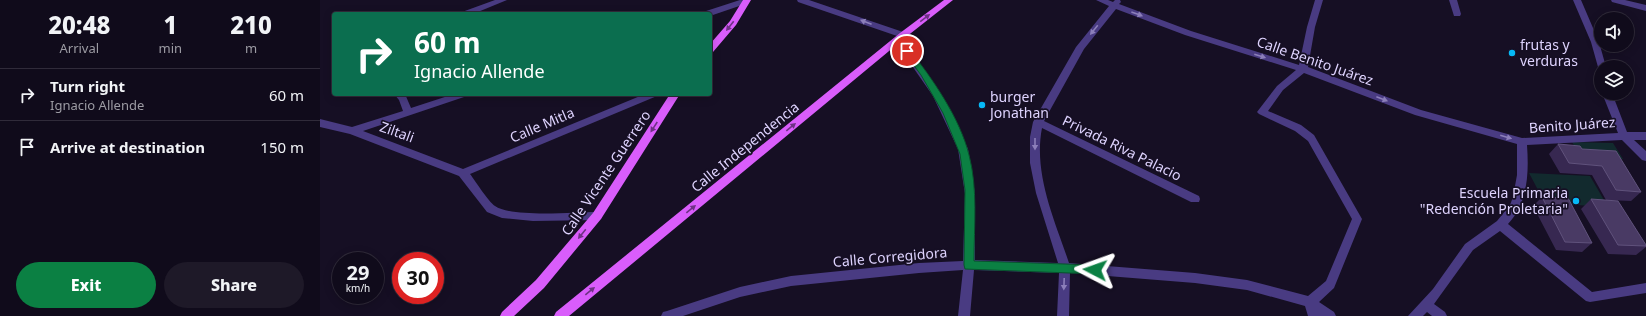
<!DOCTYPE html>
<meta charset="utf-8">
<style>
body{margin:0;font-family:"Noto Sans",sans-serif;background:#1e1928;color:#f1f3f6;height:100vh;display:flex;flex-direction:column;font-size:15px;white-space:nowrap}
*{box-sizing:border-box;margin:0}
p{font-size:13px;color:#9c9ba3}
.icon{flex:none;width:22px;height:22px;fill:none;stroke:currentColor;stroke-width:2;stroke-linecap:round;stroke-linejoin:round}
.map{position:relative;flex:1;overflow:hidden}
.drawer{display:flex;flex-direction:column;background:#100b1b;width:320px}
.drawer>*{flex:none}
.guide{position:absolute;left:12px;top:12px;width:380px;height:84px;border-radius:4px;box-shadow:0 2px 10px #0003,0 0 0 1px #302b3a;background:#0b6e4f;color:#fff;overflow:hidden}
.fabs{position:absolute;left:1274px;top:12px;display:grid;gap:8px}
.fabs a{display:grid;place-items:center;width:40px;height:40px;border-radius:50%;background:#100b1b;box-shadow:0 2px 10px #0003,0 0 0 1px #302b3a;font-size:20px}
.speed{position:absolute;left:12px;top:252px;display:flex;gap:8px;font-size:20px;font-weight:700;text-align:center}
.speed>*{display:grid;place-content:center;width:52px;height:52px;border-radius:50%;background:#100b1b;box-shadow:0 2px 10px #0003,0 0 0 1px #302b3a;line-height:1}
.speed small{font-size:10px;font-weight:400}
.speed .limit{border:6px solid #d22;background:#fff;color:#111}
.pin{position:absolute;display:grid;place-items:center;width:34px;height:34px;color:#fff;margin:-17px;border:2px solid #fff;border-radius:50%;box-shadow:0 1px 4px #0007}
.me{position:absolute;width:44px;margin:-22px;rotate:274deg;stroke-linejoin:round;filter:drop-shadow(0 0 3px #0008)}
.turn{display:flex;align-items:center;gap:14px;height:84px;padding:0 16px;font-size:18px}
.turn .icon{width:52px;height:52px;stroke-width:2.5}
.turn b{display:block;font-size:28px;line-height:34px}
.eta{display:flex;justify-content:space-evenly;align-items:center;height:68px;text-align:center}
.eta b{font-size:24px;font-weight:800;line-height:28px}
.cta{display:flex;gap:8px;margin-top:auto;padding:8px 16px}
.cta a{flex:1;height:46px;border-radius:24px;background:#0b8043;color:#fff;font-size:16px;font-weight:800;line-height:46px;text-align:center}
.cta a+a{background:#1e1928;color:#f1f3f6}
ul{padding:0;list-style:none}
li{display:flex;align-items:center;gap:12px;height:52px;padding:0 16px;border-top:1px solid #302b3a}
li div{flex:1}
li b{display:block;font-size:15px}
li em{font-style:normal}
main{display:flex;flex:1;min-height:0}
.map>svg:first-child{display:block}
.green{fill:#122a2e}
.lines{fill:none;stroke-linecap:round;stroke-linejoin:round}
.minor{fill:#493b82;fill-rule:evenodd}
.major{fill:#d95dfb;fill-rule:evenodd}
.wall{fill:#372851}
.building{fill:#493a64;stroke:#60527c}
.oneway{fill:#8c7fba}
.oneway2{fill:#6e3285}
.route{fill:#0b8043;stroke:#07532c}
.poi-dot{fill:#06b9f7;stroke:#160f24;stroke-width:1.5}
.labels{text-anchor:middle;stroke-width:3.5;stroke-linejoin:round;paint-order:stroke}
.poi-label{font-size:14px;fill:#ded3fe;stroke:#160f24;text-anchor:start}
.street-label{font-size:14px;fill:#ded3fe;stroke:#160f24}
</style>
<main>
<section class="drawer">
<div class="eta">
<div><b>20:48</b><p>Arrival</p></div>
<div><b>1</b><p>min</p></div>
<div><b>210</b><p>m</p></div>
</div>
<ul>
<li><svg class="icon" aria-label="right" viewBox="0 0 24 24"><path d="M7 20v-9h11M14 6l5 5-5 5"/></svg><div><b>Turn right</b><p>Ignacio Allende</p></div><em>60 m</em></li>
<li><svg class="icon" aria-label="arrive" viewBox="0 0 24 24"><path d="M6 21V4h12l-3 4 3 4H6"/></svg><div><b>Arrive at destination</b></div><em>150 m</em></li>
</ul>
<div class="cta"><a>Exit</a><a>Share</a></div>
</section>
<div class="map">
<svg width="1326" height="316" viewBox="0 0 1326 316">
<rect width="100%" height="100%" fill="#160f24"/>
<path class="green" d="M1252,142L1293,143L1303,159L1261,157Z
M1209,173L1270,176L1288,207L1225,203Z"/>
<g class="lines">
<path class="minor" d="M175,0H187L153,14H141L142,12Z
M420,0L429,1L428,3L390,16V14H382L383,12Z
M477,0H489L586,33L587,35L583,38L580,37L478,2Z
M776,0H788L793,2L795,0H800L801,2L799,4L871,31L979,65L987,27L995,0H1003L995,27L988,67L1101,110L1202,138L1298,133L1282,93H1292L1307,132H1326V140H1314L1326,151V161L1322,160L1302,140L1207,145C1209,173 1208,203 1188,224L1272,292L1326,283V293L1270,302L1266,301L1180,231L1153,250L1114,304L1125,312L1127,316H1112L1107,312L1103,316H1088L1113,289L1145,244L1177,221L1190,205L1193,197L1197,175V144L1095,115L984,73L963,90L948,111L981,125L994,135L1042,219L1014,288L999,302L1014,312L1016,316H988L985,306L927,290L875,283L750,273L749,316H737L739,273L654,270L650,316H638L643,270L599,273L471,286L420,297L363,316H341L343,312L347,311L420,287L471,276L599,263L643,261L645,194L638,149L613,96L574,40L578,37L581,38L590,49L613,82L628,108L648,149L655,194V260L738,263L716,193L710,163V137L713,122L756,47L789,6ZM796,9L865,35L976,70L957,86L937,112L939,114L975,131L988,141L1032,219L1006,281L988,296L927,280L875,273L749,263C735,221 713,174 722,128L871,202H879L880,199L879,196L724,121L764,49Z
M1129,0H1137L1141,14L1140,16H1134Z
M1253,0H1261L1279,42L1286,67H1281V70L1278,67L1271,42Z
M1291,0H1305L1326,5V11L1292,2Z
M74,94H85L91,108L134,94H149L147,96L43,131L143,169L325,94H339L337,96L150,174C156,182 168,201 175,206C192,218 255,212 277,212L281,213L282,216L281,219L277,220L213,221L182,218L167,212L139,176L30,134L0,127V119L32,127L83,111L79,100Z"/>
<path class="major" d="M423,0H431L416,25L393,52L390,53V44L410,21Z
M624,0H633L586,37L249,316H234L236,312L580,33Z
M350,94H360L281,219L224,288L194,316H180L182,312L216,280L273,213Z"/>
</g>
<path class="wall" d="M1238,144L1262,149L1321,192L1311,201L1286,200L1272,175L1240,173L1229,154Z
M1222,197L1272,243L1262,252L1236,250L1213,206Z
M1271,199L1326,246V247L1316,255L1288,254L1261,209Z"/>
<path class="building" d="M1238,144L1260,146L1262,149L1296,151L1321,192L1296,190L1282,166L1249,163Z
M1222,197L1248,198L1272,243L1245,242Z
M1271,199L1298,201L1326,245V246L1298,245Z"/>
<defs><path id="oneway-solid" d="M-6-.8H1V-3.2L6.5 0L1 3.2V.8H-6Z"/></defs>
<g class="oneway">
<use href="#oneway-solid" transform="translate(817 14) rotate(20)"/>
<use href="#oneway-solid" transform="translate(546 22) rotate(-159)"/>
<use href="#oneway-solid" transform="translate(774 30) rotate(129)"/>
<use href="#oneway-solid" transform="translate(940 56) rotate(18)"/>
<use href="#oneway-solid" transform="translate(1062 99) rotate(21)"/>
<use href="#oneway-solid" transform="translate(1186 137) rotate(16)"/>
<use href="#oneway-solid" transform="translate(715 144) rotate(90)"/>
<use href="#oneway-solid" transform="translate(744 284) rotate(92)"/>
</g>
<g class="oneway2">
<use href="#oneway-solid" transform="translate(605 18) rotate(-37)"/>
<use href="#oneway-solid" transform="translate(410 26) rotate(128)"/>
<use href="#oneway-solid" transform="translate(334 127) rotate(123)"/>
<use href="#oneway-solid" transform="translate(471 127) rotate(-39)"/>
<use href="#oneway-solid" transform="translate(371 209) rotate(-39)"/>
<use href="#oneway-solid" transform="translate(262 234) rotate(129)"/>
<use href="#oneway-solid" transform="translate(270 291) rotate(-39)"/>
</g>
<path class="route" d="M587,48L589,49C612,78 640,118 649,155C658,189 654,226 654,261L775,265L779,267L780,270L779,273L775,274L645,269L644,265L645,190L640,154L623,113L601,75L583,51Z"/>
<g class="poi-dot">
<circle cx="1192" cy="53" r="4"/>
<circle cx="662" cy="105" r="4"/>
<circle cx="1256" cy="201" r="4"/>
</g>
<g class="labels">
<g class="poi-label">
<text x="1200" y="50">frutas y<tspan x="1200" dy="16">verduras</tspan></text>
<text x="670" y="102">burger<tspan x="670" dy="16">Jonathan</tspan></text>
<text x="1248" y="198" text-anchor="end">Escuela Primaria<tspan x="1248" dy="16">"Redención Proletaria"</tspan></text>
</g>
<g class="street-label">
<text transform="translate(995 61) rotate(19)" y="5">Calle Benito Juárez</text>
<text transform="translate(222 125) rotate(-23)" y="5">Calle Mitla</text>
<text transform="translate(1252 125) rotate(-4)" y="5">Benito Juárez</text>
<text transform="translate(77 132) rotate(20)" y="5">Ziltali</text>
<text transform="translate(425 147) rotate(-39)" y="5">Calle Independencia</text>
<text transform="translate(802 148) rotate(26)" y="5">Privada Riva Palacio</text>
<text transform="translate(286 173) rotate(-56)" y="5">Calle Vicente Guerrero</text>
<text transform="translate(570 257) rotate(-5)" y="5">Calle Corregidora</text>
</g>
</g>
</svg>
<div class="fabs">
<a><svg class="icon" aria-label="sound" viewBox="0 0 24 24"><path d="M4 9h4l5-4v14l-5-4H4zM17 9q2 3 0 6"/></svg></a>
<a><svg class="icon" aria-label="layers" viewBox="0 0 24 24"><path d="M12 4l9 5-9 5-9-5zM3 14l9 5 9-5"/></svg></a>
</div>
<div class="speed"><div>29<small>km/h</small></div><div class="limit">30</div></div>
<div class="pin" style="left:587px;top:51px;background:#d93025"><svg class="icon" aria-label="arrive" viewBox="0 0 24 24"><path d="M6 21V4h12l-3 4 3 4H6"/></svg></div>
<svg class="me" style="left:775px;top:270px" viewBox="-20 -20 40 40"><path d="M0-17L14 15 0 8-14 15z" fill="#0b8043" stroke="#fff" stroke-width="4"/></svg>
<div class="guide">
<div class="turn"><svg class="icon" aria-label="right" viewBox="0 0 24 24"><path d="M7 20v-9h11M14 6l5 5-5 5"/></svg><div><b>60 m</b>Ignacio Allende</div></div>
</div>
</div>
</main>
